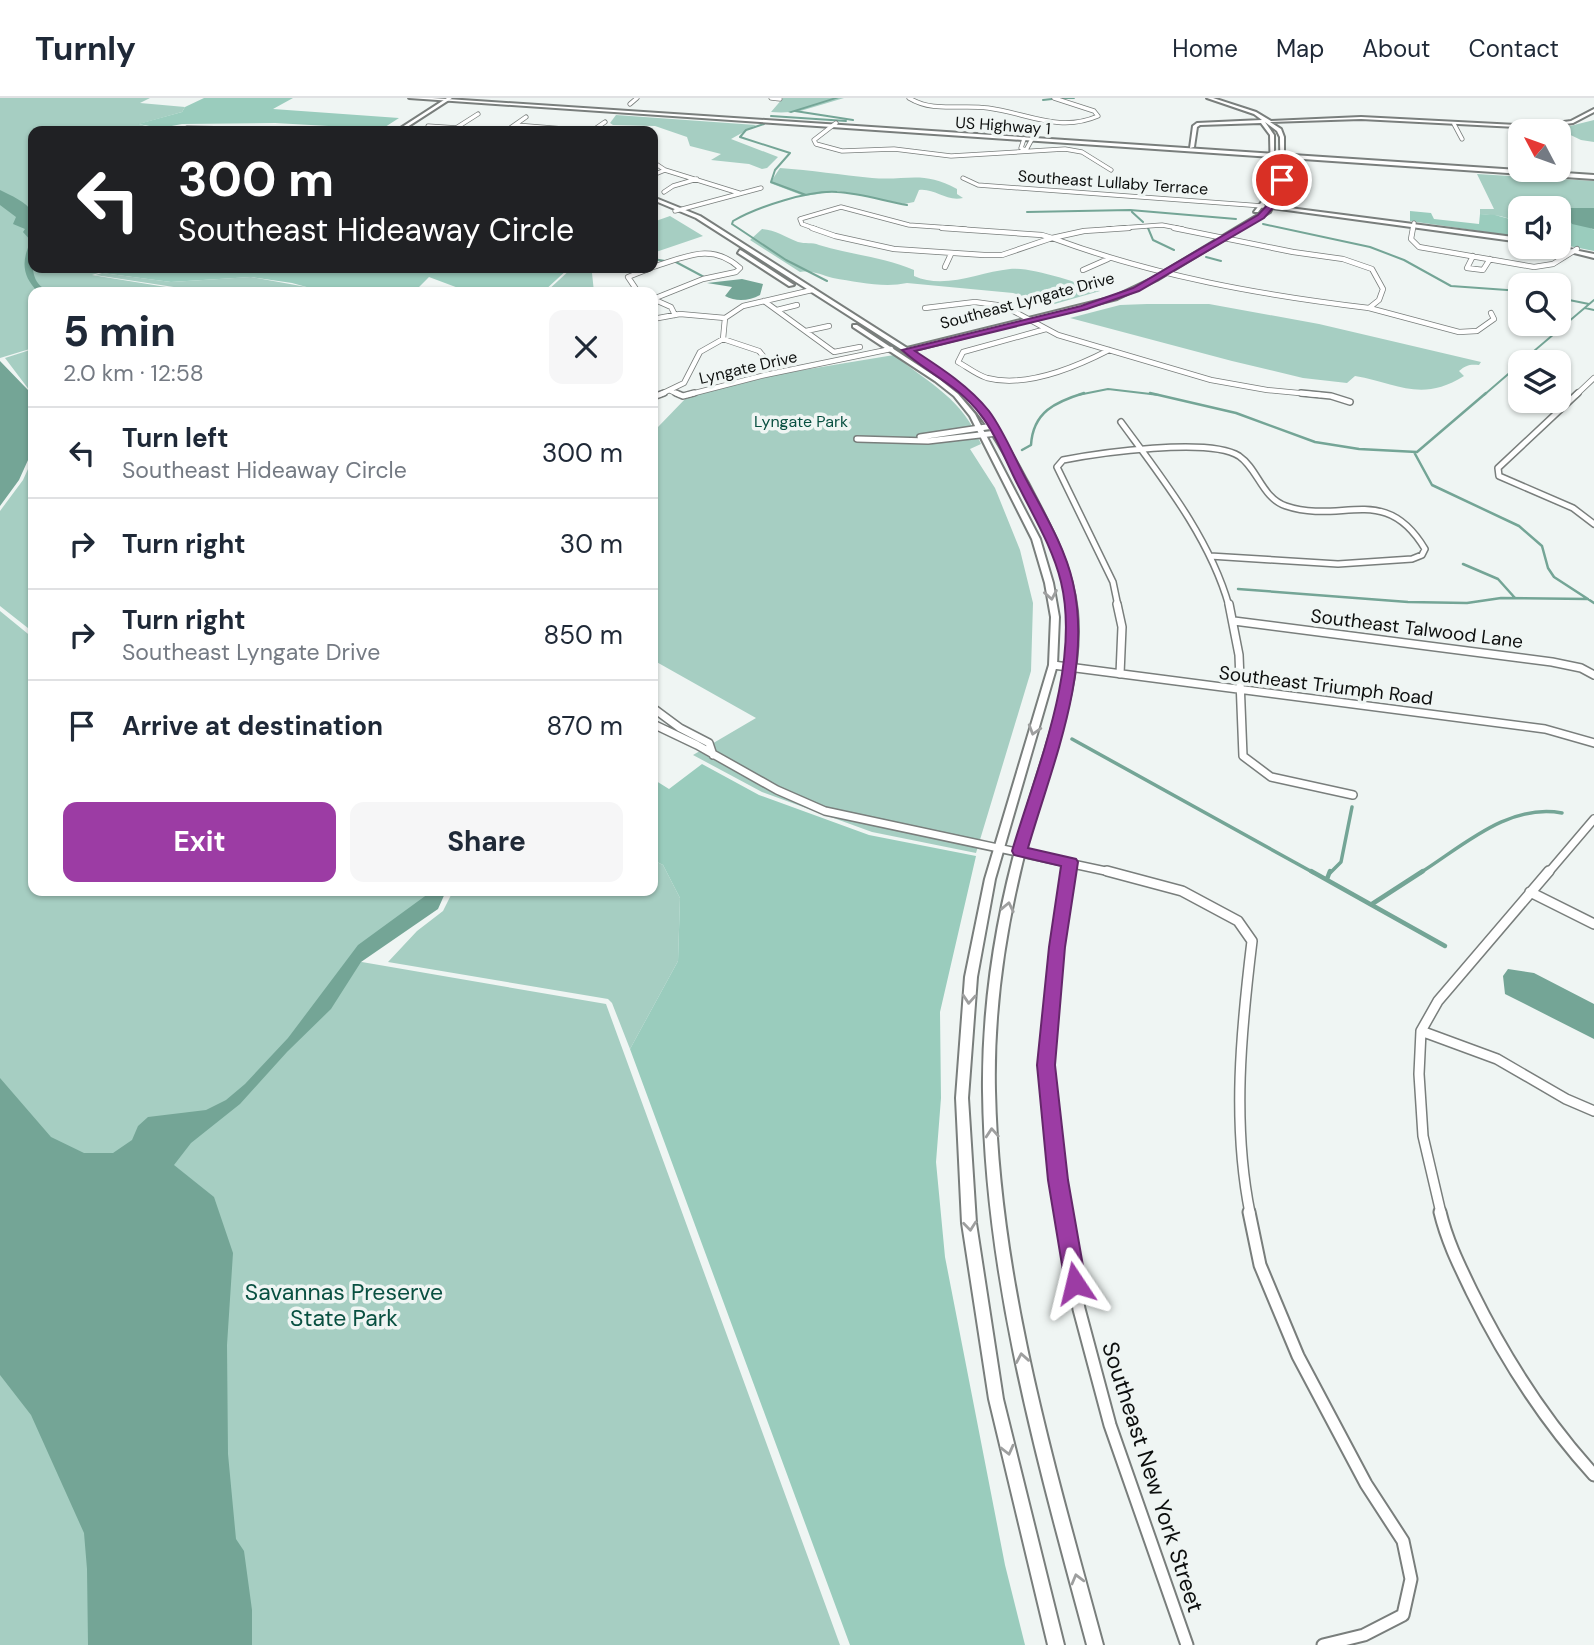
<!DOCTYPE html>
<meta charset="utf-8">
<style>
body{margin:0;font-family:"DM Sans",sans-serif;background:#f6f6f7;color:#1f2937;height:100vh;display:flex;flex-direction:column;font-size:26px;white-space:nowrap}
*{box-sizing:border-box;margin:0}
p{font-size:23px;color:#747a83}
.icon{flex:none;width:38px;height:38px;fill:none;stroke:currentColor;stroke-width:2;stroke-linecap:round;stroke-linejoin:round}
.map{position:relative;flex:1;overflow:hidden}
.side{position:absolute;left:28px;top:189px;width:630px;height:609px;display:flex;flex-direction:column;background:#fff;border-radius:14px;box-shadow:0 2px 5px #0004}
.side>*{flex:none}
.hud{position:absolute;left:28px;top:28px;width:630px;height:147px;border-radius:14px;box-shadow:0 2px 5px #0004;background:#202124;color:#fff;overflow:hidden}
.needle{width:46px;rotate:311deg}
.tools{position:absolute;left:1508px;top:21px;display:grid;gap:14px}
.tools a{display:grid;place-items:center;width:63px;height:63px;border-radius:14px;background:#fff;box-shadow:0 2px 5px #0004;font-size:35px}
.pin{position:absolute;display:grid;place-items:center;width:60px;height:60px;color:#fff;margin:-30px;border:4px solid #fff;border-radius:50%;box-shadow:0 2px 7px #0007}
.me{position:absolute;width:77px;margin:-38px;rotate:350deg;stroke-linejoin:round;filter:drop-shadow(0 0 5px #0008)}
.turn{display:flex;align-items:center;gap:24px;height:147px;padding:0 35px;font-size:32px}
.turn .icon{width:91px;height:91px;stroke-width:2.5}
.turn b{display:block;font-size:49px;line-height:60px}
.round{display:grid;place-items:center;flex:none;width:74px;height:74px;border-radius:14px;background:#f6f6f7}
.headline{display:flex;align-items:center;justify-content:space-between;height:119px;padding:0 35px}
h1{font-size:42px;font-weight:700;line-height:52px}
.cta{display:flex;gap:14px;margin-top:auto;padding:14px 35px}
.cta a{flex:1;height:80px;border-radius:14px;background:#9c3ca4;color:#fff;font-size:28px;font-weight:700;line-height:80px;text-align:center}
.cta a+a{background:#f6f6f7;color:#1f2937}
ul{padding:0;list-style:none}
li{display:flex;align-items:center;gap:21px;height:91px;padding:0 35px;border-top:2px solid #e0e1e3}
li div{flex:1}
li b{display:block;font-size:26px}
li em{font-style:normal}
header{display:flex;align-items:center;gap:42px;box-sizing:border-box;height:98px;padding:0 35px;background:#fff;border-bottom:2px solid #e0e1e3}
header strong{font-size:33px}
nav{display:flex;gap:38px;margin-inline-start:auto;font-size:24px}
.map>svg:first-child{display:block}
.green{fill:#a6cec2}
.forest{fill:#9accbd}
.water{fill:#74a596}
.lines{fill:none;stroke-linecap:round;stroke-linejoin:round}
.stream-far3{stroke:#74a596;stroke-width:2}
.stream-far2{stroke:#74a596;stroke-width:2.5}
.stream-far1{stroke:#74a596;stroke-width:3.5}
.stream{stroke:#74a596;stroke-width:4.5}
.canal{fill:#74a596;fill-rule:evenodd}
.street-far5-casing{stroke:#797e7c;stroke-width:5}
.street-far4-casing{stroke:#797e7c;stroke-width:6}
.street-far3-casing{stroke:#797e7c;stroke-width:8}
.street-far2-casing{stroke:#797e7c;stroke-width:10}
.street-far1-casing{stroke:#797e7c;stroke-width:12}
.street-casing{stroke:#797e7c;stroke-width:15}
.secondary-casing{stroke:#797e7c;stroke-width:4}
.primary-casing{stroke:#797e7c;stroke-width:4}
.street-far5{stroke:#fff;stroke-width:3.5}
.street-far4{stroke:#fff;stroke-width:4.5}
.street-far3{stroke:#fff;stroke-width:5}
.street-far2{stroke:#fff;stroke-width:7}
.street-far1{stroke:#fff;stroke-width:9}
.street{stroke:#fff;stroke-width:11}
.secondary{fill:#fff;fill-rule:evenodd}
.primary{fill:#fff;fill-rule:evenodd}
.oneway{stroke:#9e9f9f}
.route{fill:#9c3ca4;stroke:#65276b;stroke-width:2}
.labels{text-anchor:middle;stroke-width:7;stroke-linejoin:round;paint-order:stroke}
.far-street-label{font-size:16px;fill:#0d0f0e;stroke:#eff5f3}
.far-park-label{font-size:16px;fill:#095041;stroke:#eff5f3}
.street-label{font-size:19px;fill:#0d0f0e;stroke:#eff5f3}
.near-park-label{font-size:23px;fill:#095041;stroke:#eff5f3}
.near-street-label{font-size:23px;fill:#0d0f0e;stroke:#eff5f3}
</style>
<header>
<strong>Turnly</strong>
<nav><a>Home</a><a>Map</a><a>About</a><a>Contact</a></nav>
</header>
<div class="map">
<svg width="1594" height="1547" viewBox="0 0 1594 1547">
<rect width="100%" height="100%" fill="#eff5f3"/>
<path class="green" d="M0,0H150L140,5L185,9L182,14L139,26L153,30L144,33H33V170H116L92,177L197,194H33V250L0,260Z
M783,0H844L797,14H781L791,15L771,14Z
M616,17L756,27L731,41L778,59L767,70L762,71L749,66L711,62L721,56L690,48L687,39L655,28L613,27L610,25Z
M1594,22V44L1581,42L1558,31Z
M780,70C811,72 841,77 872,80C907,83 923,72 957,91V96L963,100C946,104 935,90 919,92L914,104L904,106L839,93L804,98L770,85Z
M1477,76L1594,83V132L1575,120L1566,125L1568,130H1559V110H1521V124L1500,118L1480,116V111H1494Z
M670,118L703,138L653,155V124Z
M762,131C776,132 785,139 798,144C805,146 812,144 819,147C851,157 884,159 914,172V178C945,192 979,174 1010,171C1032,169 1078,185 1100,193L1051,207L1013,195L907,185C884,190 857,184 833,180C821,177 813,172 800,174L750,142Z
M572,170H607L592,175L594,194H546Z
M102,175L171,184L251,179L334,194L200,193L95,177Z
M1147,206H1209L1319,226L1481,264L1479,267C1470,266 1466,267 1459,273L1464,278C1421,305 1397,285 1355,278L1347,285L1303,280L1232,263L1070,220L1120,207Z
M33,251V297L5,260Z
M894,257C930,286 962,300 981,346L970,351L995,390L1020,452L1033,505L1031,573L976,755L872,734L762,694L693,657L756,620L653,562V329H658L687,299L779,276Z
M33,360V534L0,508V413L23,382Z
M0,513L33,540V793H437L356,863L606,906L840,1547H0Z
M653,762L663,767L680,800L678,863L630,951L612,905L608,901L388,864L417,833L443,813L453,793H653Z"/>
<path class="forest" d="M204,0H293L273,11L399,20L382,31L275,25L182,26L146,33L155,29L138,26L182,14L185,9Z
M1410,113L1431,115L1434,121L1479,126L1480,116L1495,117L1521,124V139L1410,123Z
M1575,120L1594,132V153L1559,146V130L1569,129L1566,124Z
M120,170H569L543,194H469L429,179L414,194L321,193L292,185L251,179L171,184L102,175Z
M702,666L759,697L869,737L976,758L940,914L941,1000L936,1064L945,1159L1005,1467L1025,1547H850L630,951L678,863L680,800L663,767L653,762V681L669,691Z"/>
<path class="water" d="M0,92C10,97 27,104 32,114C43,139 16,185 53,194H38C22,178 21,163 31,143L23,134L25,131L13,126L16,119L0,107Z
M1562,110H1594V131L1572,126Z
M742,181L763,186L760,197C749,203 736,204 725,198L732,189L707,185Z
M0,263L28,292L33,308V351L19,382L0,408Z
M432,793H446L438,811L361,864L331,911L287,954L240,1006L191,1045L174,1067L214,1099L233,1155L227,1247L228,1356L236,1441L244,1453L252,1512V1547H88L87,1471L84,1435L31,1317L0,1277V980L51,1039L84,1055H113L132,1042L138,1028L148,1019L206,1012L226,1002L245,986L288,940L358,847Z
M1508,871L1534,875L1594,906V941L1505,896L1503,878Z"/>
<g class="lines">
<path class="stream-far3" d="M1060,0H1074
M1043,2L1052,1
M795,13L853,22
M771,18L846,23
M764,26L746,32L740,39L790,55L775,72L771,84L806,97
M1027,114L1130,112L1236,121
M1132,114L1143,124
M1263,126L1370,149L1404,162L1451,188L1521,193
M1148,130L1153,142L1174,152
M1206,159L1221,163
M653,161L665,163
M674,163L704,179
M827,183L786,162L732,126L733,123C757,109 809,92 837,94C860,95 884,103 907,107
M1559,200L1589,206
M1585,210L1594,212
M1521,264L1594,202
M1078,297L1108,291L1159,297
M1484,297L1521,265"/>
<path class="stream-far2" d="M1150,295L1236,315L1315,344L1359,351L1417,354L1486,295
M1022,352L1031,347C1033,314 1055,304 1084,295
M1414,354L1432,387L1519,428L1542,448L1548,470L1554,479L1594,505
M1463,466L1498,481L1515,500
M1238,491L1408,504L1467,505L1501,500L1588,501"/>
<path class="stream-far1" d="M1072,641L1314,775
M1330,775L1341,764L1352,709
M1420,775C1463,748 1508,705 1562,715"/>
<path class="stream" d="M1311,773L1445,848
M1327,781L1330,773
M1372,806L1423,773"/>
<path class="canal" d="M833,0H839L791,15L788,14Z"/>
<g class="street-far5-casing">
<path id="street-far5" d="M771,0L780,1
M909,0C934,15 960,6 988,10C1027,15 1059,35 1098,18L1094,13L1054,0
M630,6L637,0
M836,25L814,42L816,46L842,53L894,51L951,58L1065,51L1082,54L1111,72
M1454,26L1462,41
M516,27L589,33
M428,28L502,33
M1516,29L1522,33
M456,30L478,16
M181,33L187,30L342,33
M506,33L526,19
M592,33L605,24
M1024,41L1021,50L1026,52L1032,41
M653,64L665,72L653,77
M665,72L739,95
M963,80L978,87L1263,108
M664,94L673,88L697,81
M675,113L761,90
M816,131L802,126L800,121L841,109L909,127L966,131
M1107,131L1162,127L1183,131
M1413,131L1414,125"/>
</g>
<g class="street-far4-casing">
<path id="street-far4" d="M812,130L835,138L894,151L984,157H1002L1052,140
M942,130L1042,137L1052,140
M1174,130L1293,154L1343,161L1372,171L1383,191L1379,202L1369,210
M1413,130L1411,141L1419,149L1534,169L1553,166L1577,151
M1052,140C1155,178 1260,197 1369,210
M1052,140L1084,133L1129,130
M1473,158L1467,170L1483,172L1490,161
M653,169C686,159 711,144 740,170L736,174L703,181L653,201
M945,169L951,156
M1083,172L1108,161
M638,194L628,179L651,170
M653,201L671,209L675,217
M764,203L834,254L860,249
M925,210L975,204L1004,208L1058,237L1211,282L1267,292L1320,297
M1369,210L1459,234L1477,233L1494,221L1491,215
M777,212L797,207
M653,221L680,216L725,220
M1046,231L963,254L958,264C967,269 977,277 987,280C1025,290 1076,269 1109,252
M806,233L829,228
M723,241L759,253L769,265
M671,293L680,297
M659,297L684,285L700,254L723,241L725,220L743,208L812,192
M687,297L765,277L891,251
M1576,297L1594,280"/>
</g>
<g class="street-far3-casing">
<path id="street-far3" d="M676,295L683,298L694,295
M1301,295L1331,298L1350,304
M1578,295L1498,370L1499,378L1573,410L1594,426
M653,299L664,295
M1121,324C1162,380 1210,440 1229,508
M920,339L993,328
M857,341L928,343L997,335
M1118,508L1113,484L1057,369L1063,362C1099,355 1209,339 1239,358C1258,371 1262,400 1286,408C1342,427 1385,384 1425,451L1422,457L1412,461L1338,466L1210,458"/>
</g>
<g class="street-far2-casing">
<path id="street-far2" d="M1117,506L1122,529L1120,576
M1229,506L1239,557L1243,658L1271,679L1353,697
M1234,523L1552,564L1581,570L1594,577
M1053,567L1545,631L1594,645
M653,610L680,630L709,645L713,657
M653,626L697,647L777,692L825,713L1115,775
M1068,775L1070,764
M1548,775L1594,721"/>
</g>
<g class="street-far1-casing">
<path id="street-far1" d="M1107,773L1182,793L1238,823L1252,843C1241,933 1232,1026 1250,1115
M1530,794L1594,826
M1421,933L1497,961L1566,1001L1594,1013
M1063,1115L1046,967L1057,849L1069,773
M1441,1115L1423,1038L1419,976L1421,933L1438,903L1549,773"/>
</g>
<g class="street-casing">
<path id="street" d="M1063,1114L1079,1211L1110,1327L1187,1547
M1249,1114L1260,1167L1298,1258L1366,1386L1403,1443L1411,1481L1403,1517L1364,1537L1323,1547
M1440,1114C1447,1143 1459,1167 1472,1194C1505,1261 1544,1322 1594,1377"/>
</g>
<g class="secondary-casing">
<path id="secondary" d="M447,0H452L401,33H396Z
M1207,0H1213L1256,14L1271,23L1361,19L1535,28L1571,23L1594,11V14L1573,25L1535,30L1361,21L1270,24L1281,31L1284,39V82L1282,94L1274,108L1521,140V144L1272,110L1270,114L1157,182L1117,201L911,253C930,265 950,277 967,293C993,319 1010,352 1028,385C1049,425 1072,466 1077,513C1084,586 1051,659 1032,728C1008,813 993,904 995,993C999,1183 1054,1366 1103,1547H1087C1038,1365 985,1182 983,993C982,904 997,813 1022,728C1041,659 1071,591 1069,519C1067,469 1041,423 1018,381C993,334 975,304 932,271L696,120L653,102V99L700,118L907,250L1113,199L1153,180L1266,112L1268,110L1264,108L1269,107C1284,84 1280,65 1280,39L1277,33L1265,24L1274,37V93L1258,114H1254L1270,93L1271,80L1270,37L1261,25L1200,27L1197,29L1194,49L1190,50L1193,28L1197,25L1262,22L1254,16Z
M1550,149H1559L1594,156V160Z
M740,152L742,153L794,187L789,188L738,155Z
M853,227H857L939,281L958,296L975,316L1040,441L1053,485L1059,519L1057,567L995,781L977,879L968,1000L976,1125L1003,1301L1064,1547H1048L989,1301L962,1125L956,1000L965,879L985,781L1049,567L1051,519L1045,485L1032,441L970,318L954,298L935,283L853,229Z"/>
</g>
<g class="primary-casing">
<path id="primary" d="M409,0H432L1594,77V81Z"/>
</g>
<use href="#street-far5" class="street-far5"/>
<use href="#street-far4" class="street-far4"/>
<use href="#street-far3" class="street-far3"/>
<use href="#street-far2" class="street-far2"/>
<use href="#street-far1" class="street-far1"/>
<use href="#street" class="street"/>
<use href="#secondary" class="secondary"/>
<use href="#primary" class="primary"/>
</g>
<defs><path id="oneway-chevron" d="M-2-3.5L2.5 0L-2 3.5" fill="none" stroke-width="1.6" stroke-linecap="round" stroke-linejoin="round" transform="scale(1.75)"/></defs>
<g class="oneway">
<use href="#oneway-chevron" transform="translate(1051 497) rotate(80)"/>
<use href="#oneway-chevron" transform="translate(1034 632) rotate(107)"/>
<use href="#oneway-chevron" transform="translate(1008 809) rotate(-78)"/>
<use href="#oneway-chevron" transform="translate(969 901) rotate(94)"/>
<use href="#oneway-chevron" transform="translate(992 1035) rotate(-94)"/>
<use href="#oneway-chevron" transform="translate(970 1128) rotate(84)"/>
<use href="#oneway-chevron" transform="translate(1022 1260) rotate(-100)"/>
<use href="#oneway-chevron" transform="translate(1008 1352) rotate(76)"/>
<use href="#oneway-chevron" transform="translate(1077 1481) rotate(-105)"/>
</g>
<path class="route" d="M1280,80L1286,82L1280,102L1264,120L1139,193L1087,211L915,253C941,270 969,288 989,313C1004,333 1015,361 1027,383C1044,415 1065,449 1073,485C1093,572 1052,667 1028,750L1076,761L1078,764L1065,849L1055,967L1068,1082L1086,1185L1083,1192L1075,1195L1068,1192L1065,1185L1048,1082L1037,967L1049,849L1061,768L1014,757L1012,753C1036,672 1081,568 1061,484C1053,451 1035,421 1020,391C1007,367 997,337 980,316C958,287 927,275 902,252L1081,208L1133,190L1258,117L1272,102Z"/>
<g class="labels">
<g class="far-street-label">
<text transform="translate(1003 27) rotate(4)" y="6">US Highway 1</text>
<text transform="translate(1113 84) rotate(4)" y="6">Southeast Lullaby Terrace</text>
<text transform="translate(1027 202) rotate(-15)" y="6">Southeast Lyngate Drive</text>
<text transform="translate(748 269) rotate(-13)" y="6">Lyngate Drive</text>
</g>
<g class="far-park-label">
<text x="801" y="329">Lyngate Park</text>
</g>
<g class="street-label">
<text transform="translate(1417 530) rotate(7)" y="7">Southeast Talwood Lane</text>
<text transform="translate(1326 587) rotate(7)" y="7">Southeast Triumph Road</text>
</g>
<g class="near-park-label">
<text x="344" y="1202">Savannas Preserve<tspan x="344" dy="26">State Park</tspan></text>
</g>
<g class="near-street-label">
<text transform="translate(1153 1379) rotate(72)" y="8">Southeast New York Street</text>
</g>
</g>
</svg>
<div class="tools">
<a><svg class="needle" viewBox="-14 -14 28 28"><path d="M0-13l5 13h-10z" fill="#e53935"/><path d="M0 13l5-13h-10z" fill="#747a83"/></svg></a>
<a><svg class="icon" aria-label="sound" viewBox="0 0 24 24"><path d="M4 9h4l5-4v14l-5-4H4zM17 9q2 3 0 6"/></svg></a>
<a><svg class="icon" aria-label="search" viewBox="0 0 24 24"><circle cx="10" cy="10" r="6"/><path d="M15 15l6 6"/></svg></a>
<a><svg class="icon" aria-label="layers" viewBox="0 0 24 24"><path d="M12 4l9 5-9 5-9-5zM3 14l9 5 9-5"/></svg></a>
</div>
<div class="pin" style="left:1282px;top:82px;background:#d93025"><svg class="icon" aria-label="arrive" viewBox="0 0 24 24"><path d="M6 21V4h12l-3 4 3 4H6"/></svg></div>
<svg class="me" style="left:1075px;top:1185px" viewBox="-20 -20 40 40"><path d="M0-17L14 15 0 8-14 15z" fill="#9c3ca4" stroke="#fff" stroke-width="4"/></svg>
<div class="hud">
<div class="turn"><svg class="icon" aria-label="left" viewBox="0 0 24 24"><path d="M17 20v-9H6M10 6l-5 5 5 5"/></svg><div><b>300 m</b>Southeast Hideaway Circle</div></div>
</div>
<section class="side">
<div class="headline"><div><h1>5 min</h1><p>2.0 km · 12:58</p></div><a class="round"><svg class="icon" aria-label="close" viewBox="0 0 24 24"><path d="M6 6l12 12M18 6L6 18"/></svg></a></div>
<ul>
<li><svg class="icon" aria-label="left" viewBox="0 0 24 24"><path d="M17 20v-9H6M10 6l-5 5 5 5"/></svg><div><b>Turn left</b><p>Southeast Hideaway Circle</p></div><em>300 m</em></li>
<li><svg class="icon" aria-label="right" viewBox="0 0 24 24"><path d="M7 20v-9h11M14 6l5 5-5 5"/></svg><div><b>Turn right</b></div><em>30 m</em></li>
<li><svg class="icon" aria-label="right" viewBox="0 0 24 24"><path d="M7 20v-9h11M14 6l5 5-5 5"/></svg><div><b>Turn right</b><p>Southeast Lyngate Drive</p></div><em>850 m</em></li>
<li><svg class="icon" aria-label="arrive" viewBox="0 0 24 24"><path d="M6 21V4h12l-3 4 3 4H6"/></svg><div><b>Arrive at destination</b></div><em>870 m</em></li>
</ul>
<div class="cta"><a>Exit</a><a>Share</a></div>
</section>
</div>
